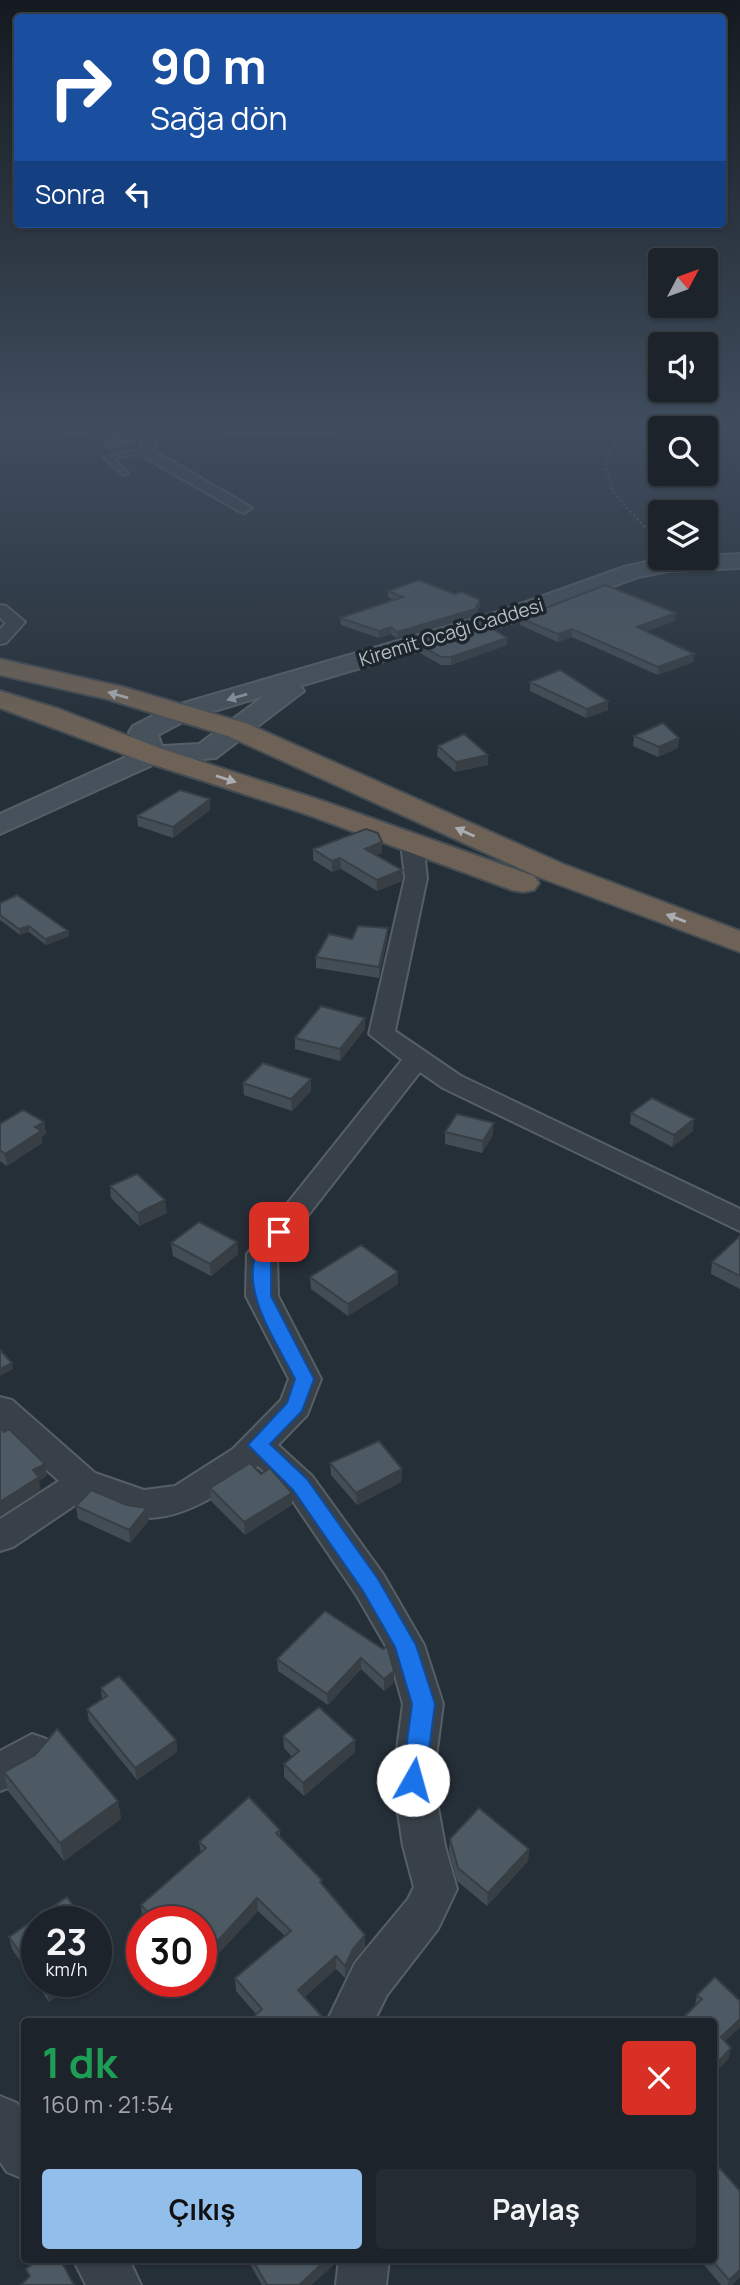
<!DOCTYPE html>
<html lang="tr">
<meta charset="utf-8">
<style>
body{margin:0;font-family:Manrope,sans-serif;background:#252b32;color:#f1f3f6;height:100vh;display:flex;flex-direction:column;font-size:26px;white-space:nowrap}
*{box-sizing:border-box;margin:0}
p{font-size:23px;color:#a0a4a8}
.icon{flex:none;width:38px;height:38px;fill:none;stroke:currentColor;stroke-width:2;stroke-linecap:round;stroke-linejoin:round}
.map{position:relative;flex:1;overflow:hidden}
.side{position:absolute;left:21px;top:2018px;width:696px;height:245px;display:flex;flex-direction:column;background:#1c232a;border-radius:7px;box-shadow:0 2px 5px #0004,0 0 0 2px #3a4047}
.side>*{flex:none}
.guide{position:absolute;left:14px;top:14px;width:712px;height:214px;border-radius:7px;box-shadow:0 2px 5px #0004,0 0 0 2px #3a4047;background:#1a4fa0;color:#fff;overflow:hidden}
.needle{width:46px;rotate:49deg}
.fabs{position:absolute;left:648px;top:248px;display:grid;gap:14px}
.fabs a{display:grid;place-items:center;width:70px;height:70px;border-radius:7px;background:#1c232a;box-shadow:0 2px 5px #0004,0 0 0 2px #3a4047;font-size:35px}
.speed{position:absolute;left:21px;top:1906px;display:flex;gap:14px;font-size:35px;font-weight:700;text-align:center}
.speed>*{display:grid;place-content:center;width:91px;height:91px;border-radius:50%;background:#1c232a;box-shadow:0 2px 5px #0004,0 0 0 2px #3a4047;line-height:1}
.speed small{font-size:18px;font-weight:400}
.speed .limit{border:10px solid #d22;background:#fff;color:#111}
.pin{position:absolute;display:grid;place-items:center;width:60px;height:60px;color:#fff;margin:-30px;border-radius:14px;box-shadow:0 4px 10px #0006}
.me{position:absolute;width:77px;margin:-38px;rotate:7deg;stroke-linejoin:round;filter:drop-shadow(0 0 5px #0008)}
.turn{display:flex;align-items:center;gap:24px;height:147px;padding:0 21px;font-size:32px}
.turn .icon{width:91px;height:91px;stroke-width:2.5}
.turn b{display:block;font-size:49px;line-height:60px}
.then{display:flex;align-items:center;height:66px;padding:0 21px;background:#0003;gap:14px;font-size:26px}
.round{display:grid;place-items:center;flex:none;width:74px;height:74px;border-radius:7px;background:#252b32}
.summary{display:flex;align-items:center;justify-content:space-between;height:119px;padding:0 21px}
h1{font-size:42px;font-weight:700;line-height:52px;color:#1e9e55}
.action{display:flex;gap:14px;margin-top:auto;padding:14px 21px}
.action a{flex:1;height:80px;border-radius:7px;background:#92beeb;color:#111;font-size:28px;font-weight:700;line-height:80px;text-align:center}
.action a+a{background:#252b32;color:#f1f3f6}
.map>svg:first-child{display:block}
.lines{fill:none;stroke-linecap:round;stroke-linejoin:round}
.lane-casing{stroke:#565f66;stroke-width:4}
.street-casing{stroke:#565f66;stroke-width:4}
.secondary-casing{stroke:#565f66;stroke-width:4}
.highway-casing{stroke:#444c53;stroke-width:4}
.path{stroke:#495a5a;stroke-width:2.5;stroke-dasharray:2.5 2.5;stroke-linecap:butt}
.lane{fill:#384149;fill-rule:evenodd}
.street{fill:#384149;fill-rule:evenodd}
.secondary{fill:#47515b;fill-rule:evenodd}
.highway{fill:#6e6256;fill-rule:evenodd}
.wall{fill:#434d55}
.shaded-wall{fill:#373f45}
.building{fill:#4e5a63;stroke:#373f45;stroke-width:2}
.oneway{fill:#aaaeb4}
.oneway2{fill:#8e979f}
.route{fill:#1a73e8;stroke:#114b97;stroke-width:2}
.labels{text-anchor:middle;stroke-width:7;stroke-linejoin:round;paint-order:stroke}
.far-street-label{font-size:19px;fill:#b4bcc4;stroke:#1e262d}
</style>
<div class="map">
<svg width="740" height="2285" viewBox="0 0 740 2285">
<rect width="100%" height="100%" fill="#252f38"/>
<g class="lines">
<g class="lane-casing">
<path id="lane" d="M176,423L294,429L360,423C319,444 223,430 176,427L162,430L154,435L149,434L158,427Z
M146,448L148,451L113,459L128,473L124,475L104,458Z"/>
</g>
<g class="street-casing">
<path id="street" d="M74,426L157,431L159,434L153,449L156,452L252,508L244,513L239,511L146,458L139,450L144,438L74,434L0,438V430Z
M0,605L6,606L25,622L6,643L0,644V629L6,623L0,618Z
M412,836L420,838L423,843L427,878L395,1031L461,1076L740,1209V1231L443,1088L420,1072L277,1255L278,1296L321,1379L307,1415L278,1445L312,1476L383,1574L424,1645L443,1704L433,1780L445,1846L457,1889L438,1929L387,1995L374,2021H327L355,1963L408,1899L414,1887L403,1846L393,1780L403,1704L387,1648L357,1596L288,1494L258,1466C225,1490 187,1519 144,1518C126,1517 103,1504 87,1497L13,1547L0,1551V1519L59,1481L0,1428V1397L12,1400L95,1473L144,1490L175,1486L233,1449L281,1400L289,1379L246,1296L247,1254L402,1060L369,1034L405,878L401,843L404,838Z
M32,1734L46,1739L52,1752C43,1772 20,1784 0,1791V1751Z
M0,2096L17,2103L24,2114V2179L7,2172L0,2162Z
M73,2259H129L141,2285H86Z
M339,2259H389L386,2285H336Z"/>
</g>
<g class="secondary-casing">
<path id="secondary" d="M740,554V568L669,571L638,577L517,621L300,686L304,691L216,758L157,763L0,834V814L137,752L129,732L133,726L170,707L501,611L624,567L664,558H705V556ZM264,696L199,744L162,746L158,735L188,719Z"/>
</g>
<g class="highway-casing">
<path id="highway" d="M0,659L123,687L248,724L563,864L740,931V952L541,878L228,736L107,699L0,675Z
M0,691L59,709L162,749L323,801L534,876L539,883L534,890L523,892L512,890L303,813L142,761L0,708Z"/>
</g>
<path class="path" d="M625,423L605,463L613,492L660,544"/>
<use href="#lane" class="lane"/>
<use href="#street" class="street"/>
<use href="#secondary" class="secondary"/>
<use href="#highway" class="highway"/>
</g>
<path class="wall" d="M99,438L138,440L133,449L112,453L100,442Z
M388,591L480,606L475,616L397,638L391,634L379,638L341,625L340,618L394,600L388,597Z
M520,618L675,621L646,631L694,654L693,662L658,675L572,637L558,642L520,625Z
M420,645H507L451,665H441L420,653Z
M530,682L608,710L586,718L530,691Z
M634,736L679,738L678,748L658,757L633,746Z
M438,746L488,765L455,772L437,756Z
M210,810L173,838L138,826L137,816Z
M313,849L382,853L376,855L402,870V881L377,891L341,869L332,872L313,860Z
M0,903L68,931L69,936L46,945L29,932L20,935L0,920Z
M388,928L387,939L379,978L316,968V957L352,939Z
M365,1018V1029L340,1061L295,1049V1038Z
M243,1083L311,1091L292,1111L244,1095Z
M631,1113L693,1131L672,1147L630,1124Z
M44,1122L46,1134L42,1136V1143L7,1166L0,1161V1124Z
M445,1132L493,1135L482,1153L445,1144Z
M110,1186L167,1213L139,1226L111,1198Z
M740,1236V1289L711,1274L712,1262Z
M237,1242L238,1254L211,1276L173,1256L171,1243Z
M398,1272V1284L348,1316L311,1289L310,1277Z
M330,1463L402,1469L401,1482L357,1505L331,1475Z
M261,1474L292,1505L245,1535L211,1501L210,1488Z
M127,1505L149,1520L130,1543L78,1519L76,1506Z
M325,1611L394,1671V1683L384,1691L361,1669L328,1705L278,1671L277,1659Z
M101,1688L176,1740L177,1752L137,1780L89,1721L87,1709L102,1699Z
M283,1736L355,1752L304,1796L284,1777V1764L292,1757L284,1748Z
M4,1772L118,1801L121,1819L64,1861L8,1791Z
M280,1830V1837L322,1880V1885L365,1947L353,1961L345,1978L336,1969L304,1997L256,2014L236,1991L235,1978L285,1936L258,1911L201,1972V1922H147L142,1917L141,1905L201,1853L199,1842Z
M450,1839L529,1849L528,1861L487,1906L457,1881L449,1851Z
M37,1922V1981H78L49,2002L12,1949L9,1937Z
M697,1995L740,2001V2027L725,2041L729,2058L714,2073V2021L695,2005Z
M740,2191V2277L732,2285H721L699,2259H714Z
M247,2259H337L336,2263L311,2285H262Z"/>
<path class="shaded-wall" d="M17,423V426L0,428V424Z
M138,436V440L133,449L112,453V449Z
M21,437V441L0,442V438Z
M480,600V606L475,616L397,638V632Z
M676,613L675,621L636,634L637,627Z
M391,627V634L379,638V631Z
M572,629V637L558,642V634Z
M507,638V645L451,665V657Z
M694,654L693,662L658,675V667Z
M608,701V710L586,718L587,709Z
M679,738L678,748L658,757L659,747Z
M488,755V765L455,772L456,762Z
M210,799V810L173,838V827Z
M382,842V853L365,859V849Z
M340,858L341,869L332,872V861Z
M402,870V881L377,891V880Z
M29,926V932L20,935L19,929Z
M388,928L387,939L379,978V967Z
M68,931L69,936L46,945L45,939Z
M365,1018V1029L340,1061V1049Z
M311,1079V1091L292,1111L291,1099Z
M694,1119L693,1131L672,1147L674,1135Z
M44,1122L46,1134L42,1136V1143L7,1166L5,1154L35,1127Z
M494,1123L493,1135L482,1153L483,1141Z
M165,1200L167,1213L139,1226L138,1213Z
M237,1242L238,1254L211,1276L210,1264Z
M398,1272V1284L348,1316V1304Z
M12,1363L13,1369L0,1376V1369Z
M45,1464L47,1476L39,1481L41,1490L0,1516V1502L33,1470Z
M402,1469L401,1482L357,1505L356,1493Z
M292,1493V1505L245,1535L244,1522Z
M147,1508L149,1520L130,1543L129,1530Z
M361,1658V1669L328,1705L327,1694Z
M394,1671V1683L384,1691V1679Z
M176,1740L177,1752L137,1780L135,1768Z
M355,1740V1752L304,1796L303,1783Z
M118,1801L121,1819L64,1861L60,1843Z
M529,1849L528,1861L487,1906L488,1893Z
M257,1898L258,1911L201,1972V1959Z
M365,1935V1947L353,1961L345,1978V1966L353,1949Z
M104,1948L106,1960L96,1968V1954Z
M336,1956V1969L298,2003V1990Z
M59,1981H78L49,2002L46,1990Z
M740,2019V2027L718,2048L721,2037Z
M731,2048L729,2058L714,2073V2066Z
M327,2259H337L336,2263L311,2285H299Z
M740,2270V2277L732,2285H728L729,2280Z"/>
<path class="building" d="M107,435L138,436L132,445L112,449L99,438Z
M0,436L21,437L0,438Z
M419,580L454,594L462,592L480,600L475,609L397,632L391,627L379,631L340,618L403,597L388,591Z
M605,585L676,613L637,627L694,654L658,667L572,629L558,634L520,618Z
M487,625L507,638L451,657H441L420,645Z
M560,670L608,701L587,709L530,682Z
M663,723L679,738L659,747L634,736Z
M464,734L488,755L456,762L438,746Z
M180,790L210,799L173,827L137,816Z
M366,829L378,833L382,842L365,849L402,870L377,880L340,858L332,861L313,849Z
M17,895L68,931L45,939L29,926L19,929L0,915V903Z
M358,926L388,928L379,967L316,957L329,934L352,939Z
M321,1006L365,1018L340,1049L295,1038Z
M263,1063L311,1079L291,1099L243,1083Z
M652,1098L694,1119L674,1135L631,1113Z
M23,1110L44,1122L35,1127L41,1131L5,1154L0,1150V1124Z
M457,1114L494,1123L483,1141L445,1132Z
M137,1174L165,1200L138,1213L110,1186Z
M199,1222L237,1242L210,1264L171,1243Z
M740,1236V1276L712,1262Z
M361,1245L398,1272L348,1304L310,1277Z
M0,1350L12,1363L0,1369Z
M0,1427L4,1432L9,1429L45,1464L33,1470L39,1477L0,1502Z
M379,1441L402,1469L356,1493L330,1463Z
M250,1463L261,1474L270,1468L292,1493L244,1522L210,1488Z
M91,1490L127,1505L147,1508L129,1530L76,1506Z
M325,1611L383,1649L387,1646L394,1671L384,1679L361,1658L327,1694L277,1659Z
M119,1676L176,1740L135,1768L87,1709L107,1696L101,1688Z
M319,1707L355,1740L303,1783L284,1764L299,1751L283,1736Z
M57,1729L118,1801L60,1843L4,1772L35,1755Z
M249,1797L280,1830L276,1833L322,1880L320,1882L365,1935L353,1949L345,1966L336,1956L298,1990L326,2021H249L262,2009L235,1978L291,1931L257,1898L201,1959V1922H157L141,1905L206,1848L199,1842Z
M479,1808L529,1849L488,1893L458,1868L450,1839Z
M67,1897L85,1922H37V1976L9,1937Z
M96,1937L104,1948L96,1954Z
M715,1977L740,2001V2019L721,2037L731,2048L714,2066V2021H680L702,1999L697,1995Z
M40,1981H59L46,1990Z
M714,2162L740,2191V2270L729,2280L711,2259H714Z
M39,2259H60L74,2285H21L30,2276L26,2269Z
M252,2259H327L299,2285H267Z"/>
<defs><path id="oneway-solid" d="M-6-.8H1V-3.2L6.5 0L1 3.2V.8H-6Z" transform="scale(1.75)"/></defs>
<g class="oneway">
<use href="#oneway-solid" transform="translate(118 695) rotate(-164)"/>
<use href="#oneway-solid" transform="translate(226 779) rotate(18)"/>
<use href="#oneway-solid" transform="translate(465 832) rotate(-156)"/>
<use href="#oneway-solid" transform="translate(676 918) rotate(-159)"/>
</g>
<use class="oneway2" href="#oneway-solid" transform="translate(237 697) rotate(164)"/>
<linearGradient id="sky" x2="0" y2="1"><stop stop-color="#141a1f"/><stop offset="0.57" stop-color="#404d5e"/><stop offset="1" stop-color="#404d5e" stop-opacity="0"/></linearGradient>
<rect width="740" height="743" fill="url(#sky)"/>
<path class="route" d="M279,1226L288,1232L271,1255V1296L314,1379L302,1411L270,1444L307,1479L378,1579L416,1645L435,1704L425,1780L422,1788L413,1791L405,1788L402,1780L412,1704L395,1647L363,1591L293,1490L248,1445L287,1403L295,1379C276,1340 232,1281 264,1240C268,1234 271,1229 279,1226Z"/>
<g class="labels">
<g class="far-street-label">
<text transform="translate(451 632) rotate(-17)" y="7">Kiremit Ocağı Caddesi</text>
</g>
</g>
</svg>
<div class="fabs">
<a><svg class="needle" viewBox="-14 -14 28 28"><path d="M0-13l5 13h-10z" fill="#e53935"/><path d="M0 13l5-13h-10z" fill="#a0a4a8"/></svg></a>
<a><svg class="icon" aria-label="sound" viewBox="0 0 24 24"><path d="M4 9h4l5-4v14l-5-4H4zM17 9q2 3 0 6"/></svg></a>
<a><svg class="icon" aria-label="search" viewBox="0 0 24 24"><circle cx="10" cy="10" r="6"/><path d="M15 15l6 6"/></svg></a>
<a><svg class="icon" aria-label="layers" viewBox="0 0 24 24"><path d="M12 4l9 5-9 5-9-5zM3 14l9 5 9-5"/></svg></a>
</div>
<div class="speed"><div>23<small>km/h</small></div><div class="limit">30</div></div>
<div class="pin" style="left:279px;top:1232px;background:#d93025"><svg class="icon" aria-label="arrive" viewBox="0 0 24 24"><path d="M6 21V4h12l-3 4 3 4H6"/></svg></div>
<svg class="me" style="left:413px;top:1780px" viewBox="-20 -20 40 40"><circle r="19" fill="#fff"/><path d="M0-13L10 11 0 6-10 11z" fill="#1a73e8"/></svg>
<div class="guide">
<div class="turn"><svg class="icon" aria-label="right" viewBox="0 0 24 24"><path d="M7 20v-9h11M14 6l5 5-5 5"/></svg><div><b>90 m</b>Sağa dön</div></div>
<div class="then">Sonra<svg class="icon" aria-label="left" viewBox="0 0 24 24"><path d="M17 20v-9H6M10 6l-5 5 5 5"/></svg></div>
</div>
<section class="side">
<div class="summary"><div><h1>1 dk</h1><p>160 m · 21:54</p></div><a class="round" style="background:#d93025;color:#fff"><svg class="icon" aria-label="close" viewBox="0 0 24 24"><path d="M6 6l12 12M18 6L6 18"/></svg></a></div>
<div class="action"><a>Çıkış</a><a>Paylaş</a></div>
</section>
</div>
